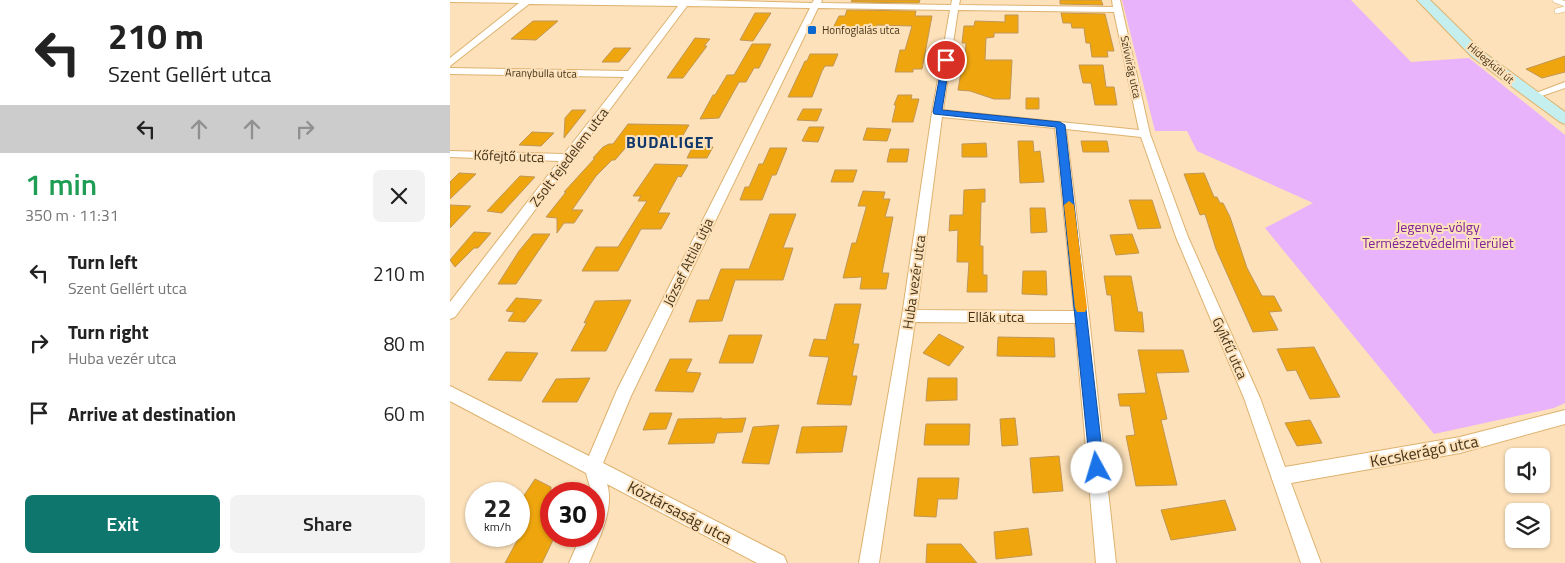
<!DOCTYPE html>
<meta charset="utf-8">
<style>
body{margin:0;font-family:"Titillium Web",sans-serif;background:#f2f2f2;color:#222;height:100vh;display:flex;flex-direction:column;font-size:19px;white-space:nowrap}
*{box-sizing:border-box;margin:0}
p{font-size:16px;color:#767676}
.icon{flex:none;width:28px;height:28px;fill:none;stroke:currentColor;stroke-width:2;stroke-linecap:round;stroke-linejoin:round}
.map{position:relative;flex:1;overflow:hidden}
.drawer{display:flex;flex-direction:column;background:#fff;width:450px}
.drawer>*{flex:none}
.banner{background:#fff;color:#222;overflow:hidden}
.tools{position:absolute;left:1055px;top:448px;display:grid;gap:10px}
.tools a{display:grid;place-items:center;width:45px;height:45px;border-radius:8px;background:#fff;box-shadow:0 1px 4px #0004;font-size:25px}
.speed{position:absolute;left:15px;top:482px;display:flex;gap:10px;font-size:25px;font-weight:700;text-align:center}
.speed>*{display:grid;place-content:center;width:65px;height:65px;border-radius:50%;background:#fff;box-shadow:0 1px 4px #0004;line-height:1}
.speed small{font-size:12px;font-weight:400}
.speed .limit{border:8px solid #d22;background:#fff;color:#111}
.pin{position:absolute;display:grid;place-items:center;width:42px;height:42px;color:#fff;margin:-21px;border:2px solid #fff;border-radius:50%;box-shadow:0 1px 5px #0007}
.me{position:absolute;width:55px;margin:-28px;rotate:354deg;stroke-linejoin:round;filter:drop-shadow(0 0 4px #0008)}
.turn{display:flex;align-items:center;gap:18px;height:105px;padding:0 25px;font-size:22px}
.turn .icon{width:65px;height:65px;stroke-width:2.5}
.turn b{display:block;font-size:35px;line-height:42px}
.lanes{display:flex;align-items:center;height:48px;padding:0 25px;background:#0003;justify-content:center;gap:25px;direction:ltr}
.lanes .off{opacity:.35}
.round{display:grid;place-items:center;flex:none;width:52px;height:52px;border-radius:8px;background:#f2f2f2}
.head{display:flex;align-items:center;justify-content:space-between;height:85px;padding:0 25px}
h1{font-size:30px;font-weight:600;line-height:38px;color:#1e9e55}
.action{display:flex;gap:10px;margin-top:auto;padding:10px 25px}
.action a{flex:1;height:58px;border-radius:8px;background:#0f766e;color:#fff;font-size:20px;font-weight:600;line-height:58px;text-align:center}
.action a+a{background:#f2f2f2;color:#222}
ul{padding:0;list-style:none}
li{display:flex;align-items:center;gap:15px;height:70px;padding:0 25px}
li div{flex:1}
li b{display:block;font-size:19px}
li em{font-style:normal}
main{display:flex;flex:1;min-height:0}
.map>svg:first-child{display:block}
.green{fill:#e8b3fb}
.building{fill:#efa60e;stroke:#c19654}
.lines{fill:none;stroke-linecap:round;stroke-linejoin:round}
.service-casing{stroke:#deb26f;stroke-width:6}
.minor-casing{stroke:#deb26f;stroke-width:2}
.secondary-casing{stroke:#deb26f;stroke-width:2}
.service{stroke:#fff;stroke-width:5}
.minor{fill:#fff;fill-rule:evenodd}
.secondary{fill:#c5efef;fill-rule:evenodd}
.route{fill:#1a73e8;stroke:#114b97}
.slow{fill:#f59e0b}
.poi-dot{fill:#0a67d0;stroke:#fce1ba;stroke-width:2}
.labels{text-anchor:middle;stroke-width:4;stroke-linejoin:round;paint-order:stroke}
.far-poi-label{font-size:11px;fill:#463418;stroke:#fce1ba;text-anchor:start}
.far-street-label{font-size:11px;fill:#463418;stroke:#fce1ba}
.street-label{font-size:14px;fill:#463418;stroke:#fce1ba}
.park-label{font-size:14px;fill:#80239c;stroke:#fce1ba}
.far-district-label{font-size:16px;font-weight:bold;letter-spacing:1px;fill:#10376b;stroke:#fce1ba}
.near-street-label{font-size:16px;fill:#463418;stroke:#fce1ba}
</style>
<main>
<section class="drawer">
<div class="banner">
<div class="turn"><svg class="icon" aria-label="left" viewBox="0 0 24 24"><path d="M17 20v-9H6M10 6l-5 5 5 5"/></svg><div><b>210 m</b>Szent Gellért utca</div></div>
<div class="lanes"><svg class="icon" aria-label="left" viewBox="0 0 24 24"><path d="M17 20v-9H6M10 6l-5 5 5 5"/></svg><svg class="icon off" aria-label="ahead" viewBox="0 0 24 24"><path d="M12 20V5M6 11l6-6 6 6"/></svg><svg class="icon off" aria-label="ahead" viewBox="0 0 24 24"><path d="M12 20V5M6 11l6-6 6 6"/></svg><svg class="icon off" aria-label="right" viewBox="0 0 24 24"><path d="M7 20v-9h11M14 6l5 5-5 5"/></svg></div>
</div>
<div class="head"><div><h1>1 min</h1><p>350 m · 11:31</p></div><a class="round"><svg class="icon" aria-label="close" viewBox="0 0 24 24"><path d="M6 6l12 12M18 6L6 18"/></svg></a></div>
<ul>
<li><svg class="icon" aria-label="left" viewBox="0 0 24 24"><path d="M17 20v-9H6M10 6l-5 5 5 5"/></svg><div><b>Turn left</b><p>Szent Gellért utca</p></div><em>210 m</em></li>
<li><svg class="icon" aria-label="right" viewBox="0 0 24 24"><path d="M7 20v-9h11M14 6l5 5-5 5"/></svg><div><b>Turn right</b><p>Huba vezér utca</p></div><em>80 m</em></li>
<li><svg class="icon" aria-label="arrive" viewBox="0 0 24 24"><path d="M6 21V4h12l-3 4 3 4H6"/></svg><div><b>Arrive at destination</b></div><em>60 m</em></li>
</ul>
<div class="action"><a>Exit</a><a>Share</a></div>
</section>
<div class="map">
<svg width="1115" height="563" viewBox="0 0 1115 563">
<rect width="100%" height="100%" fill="#fce1ba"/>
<path class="green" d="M672,0H901L961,62L1019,58L1115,135V403L1104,408L984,434L815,228L863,203L747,151L737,131H705Z"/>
<path class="building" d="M402,0H470L469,3L401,2Z
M610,0H651L653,5L610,4Z
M397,10L466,11L465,16H482L472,69H463V72H445L450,50H455L462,26L427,25L425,32H381L389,16H395Z
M305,13H321L303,41L290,40Z
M611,13L655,14L664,51H657L658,57H642L640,43H636L634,28H622L621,23H613Z
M555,15H568V33H544V37L536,38L535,60H562L560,99H544L520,91L508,90L511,72H514L516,43H512L514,26H524L525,21L555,22Z
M83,21H108L86,40L61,39Z
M245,38L260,39L254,46H257L233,78H217Z
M302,44H321L309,68H304L296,82H289L269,118L250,119L263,95H265L277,75H284Z
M164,48H181L169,62H152Z
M360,54H388L383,66H375L372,71L362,97H338L355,61H357Z
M1115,56V72L1092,78L1076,69Z
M629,65H653L656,87H664L667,105H645L641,83H633Z
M448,95H462L461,99H469L463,122H442L446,105H444Z
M576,98H589V109H576Z
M353,109H372L367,121L347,120Z
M122,110H136L114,138L115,118Z
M178,124L239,125L232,137L184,138L165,160H162L146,176L122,210H133L124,223H114L107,233V218L96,217L116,192H114L145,158H143L153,147L159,144H163Z
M359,127H374L368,142L352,141Z
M417,128L441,129L437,141L413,140Z
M82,132L104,133L91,146L69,145Z
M568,141H583L584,152L590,151L594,182L570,183Z
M631,141H657L659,152H633Z
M536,143L537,157H512V144Z
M243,146L263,147L257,158H237Z
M320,148H337L326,175H322L312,200H290L295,187H299L309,164H313Z
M440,149H459L457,162H437Z
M205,164L238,165L231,177L228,176L208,213H220L211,229H191L168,271H132L146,247H168L197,201H188L191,196H183Z
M385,170H407L403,182H381Z
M9,173L26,174L0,199V182Z
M754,173L764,197H767L770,203H773L780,217L797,268L812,296H824L832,311L819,312L828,330L803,332L766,249L755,214L750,215L734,174Z
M70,176L85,177L52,213L37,211Z
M535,189V202H531L530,246H533V275H537V292H517L519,262H507L508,230L499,231L500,215H513L514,190Z
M413,191L435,192L433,199H440L435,217H443L432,273H439L436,289H410L412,277L393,278L402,243H406L416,208V206H408Z
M679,200H702L711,228L688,229Z
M0,205L21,206L0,228Z
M580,208H595L597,232L581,233Z
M320,214H346L333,248H343L333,280H285L272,321L239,322L247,300H259L271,269H299Z
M24,232L41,233L28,248H24L5,267L0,260Z
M83,234H100L66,284H48L69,251Z
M682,234L689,253L666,255L660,235Z
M573,271H596L597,295L572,294Z
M654,276H681L688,312H692L694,332L665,331L661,295H657Z
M66,298L92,300L75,322L58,321L64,312L56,311Z
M181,300L156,351H121L137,322L134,323L145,301Z
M385,304H411L403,344H409L402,376H407L401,405L367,404L379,357L359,356L364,339L376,340Z
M489,334L514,347L499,366L473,353Z
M279,335H312L303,363H269Z
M548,337L604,338L605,357L547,356Z
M864,347L881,380L890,397L860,399L846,370L837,371L827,349Z
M688,350H733L739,372L706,373L717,419L711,420L727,485L686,486L676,436L685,435L680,406H670L668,394L696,393Z
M56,352L88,353L71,381L38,380Z
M220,359H242L236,372L251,373L243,392L205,391Z
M140,378L127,402H92L106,379Z
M478,378H507V400L476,401Z
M200,413H222L216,429L193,430Z
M272,418V419L296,418L292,432L267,433L264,443L218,444L228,419Z
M565,418L568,445L552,446L550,419Z
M860,420L872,443L847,446L835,423Z
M476,424H520L519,445H474Z
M329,425L319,464L292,463L303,427Z
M397,426L392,452L346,453L352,427Z
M609,456L613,491L583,493L580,458Z
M468,478H509L507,499H488L486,517L464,516Z
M85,479L101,487V536H105L92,563H55L80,517L69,510V503Z
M775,500L786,530L721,540L711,510Z
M578,528L582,555L546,559L544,532Z
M477,544H511L527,563H476Z"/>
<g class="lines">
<g class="service-casing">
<path id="service" d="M1105,0L1115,4
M1107,11L1115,9"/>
</g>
<g class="minor-casing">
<path id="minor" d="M0,0H241L362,3L364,0H372L371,3L501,5L502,0H510L509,5L663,7L662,0H670L700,134L738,237L810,398L835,467L1010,437L1115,410V424L1010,453L841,483L871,563H851L794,398L726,237L691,137L616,129L639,317L666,563H646L625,323L465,322L429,563H409L452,316L482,113L500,10L368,8L181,396L153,463L334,556L337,563H307L157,484C165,508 148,541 139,563H119L131,536H144V494H142L136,473L0,401V386L139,456L167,390L360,8L237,6L5,317L0,319V302L109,161L0,157V151L114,154L174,77L0,74V68L178,71L228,6L79,4L0,66V58L69,3L0,2ZM508,10L664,12L689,130L493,110ZM492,117L605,128L624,311L467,310Z
M1115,82V88L1083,99L1078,96Z"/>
</g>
<g class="secondary-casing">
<path id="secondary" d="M967,0H980L1032,51L1115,112V124L1110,122L1022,57Z"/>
</g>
<use href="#service" class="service"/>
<use href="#minor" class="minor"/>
<use href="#secondary" class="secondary"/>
</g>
<path class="route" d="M493,58L500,60L492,110L610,122L615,125L654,468L652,473L647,475L642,473L640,468L606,127L484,114L483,112Z"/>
<path class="slow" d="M619,201L624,205L637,308L635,312H627L625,308L614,205Z"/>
<rect class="poi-dot" x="357" y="25" width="10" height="10" rx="2.5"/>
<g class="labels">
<g class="far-poi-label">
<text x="372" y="34">Honfoglalás utca</text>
</g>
<g class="far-street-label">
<text transform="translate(1041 63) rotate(40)" y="4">Hidegkúti út</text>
<text transform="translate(681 67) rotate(78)" y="4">Szívvirág utca</text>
<text transform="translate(91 73) rotate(1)" y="4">Aranybulla utca</text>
</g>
<g class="street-label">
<text transform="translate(59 156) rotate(2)" y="5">Kőfejtő utca</text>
<text transform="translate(119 157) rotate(-53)" y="5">Zsolt fejedelem utca</text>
<text transform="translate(238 262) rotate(-64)" y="5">József Attila útja</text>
<text transform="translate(464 282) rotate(-82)" y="5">Huba vezér utca</text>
<text x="546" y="322">Ellák utca</text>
<text transform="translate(780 348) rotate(66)" y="5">Gyíkfű utca</text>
</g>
<g class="park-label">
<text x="988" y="232">Jegenye-völgy<tspan x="988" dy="16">Természetvédelmi Terület</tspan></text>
</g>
<g class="far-district-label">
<text x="220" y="148">BUDALIGET</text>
</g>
<g class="near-street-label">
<text transform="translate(974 451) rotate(-11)" y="6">Kecskerágó utca</text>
<text transform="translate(230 512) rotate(28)" y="6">Köztársaság utca</text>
</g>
</g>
</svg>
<div class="tools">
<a><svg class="icon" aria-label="sound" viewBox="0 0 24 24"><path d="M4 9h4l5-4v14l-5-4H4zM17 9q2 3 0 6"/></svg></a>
<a><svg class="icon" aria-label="layers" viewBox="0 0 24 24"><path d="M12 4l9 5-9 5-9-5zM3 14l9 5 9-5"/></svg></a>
</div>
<div class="speed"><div>22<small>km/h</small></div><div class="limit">30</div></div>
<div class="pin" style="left:496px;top:60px;background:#d93025"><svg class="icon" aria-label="arrive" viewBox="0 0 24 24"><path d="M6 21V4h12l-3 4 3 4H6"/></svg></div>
<svg class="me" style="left:647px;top:468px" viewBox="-20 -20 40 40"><circle r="19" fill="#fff"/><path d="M0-13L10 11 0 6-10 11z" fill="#1a73e8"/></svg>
</div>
</main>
